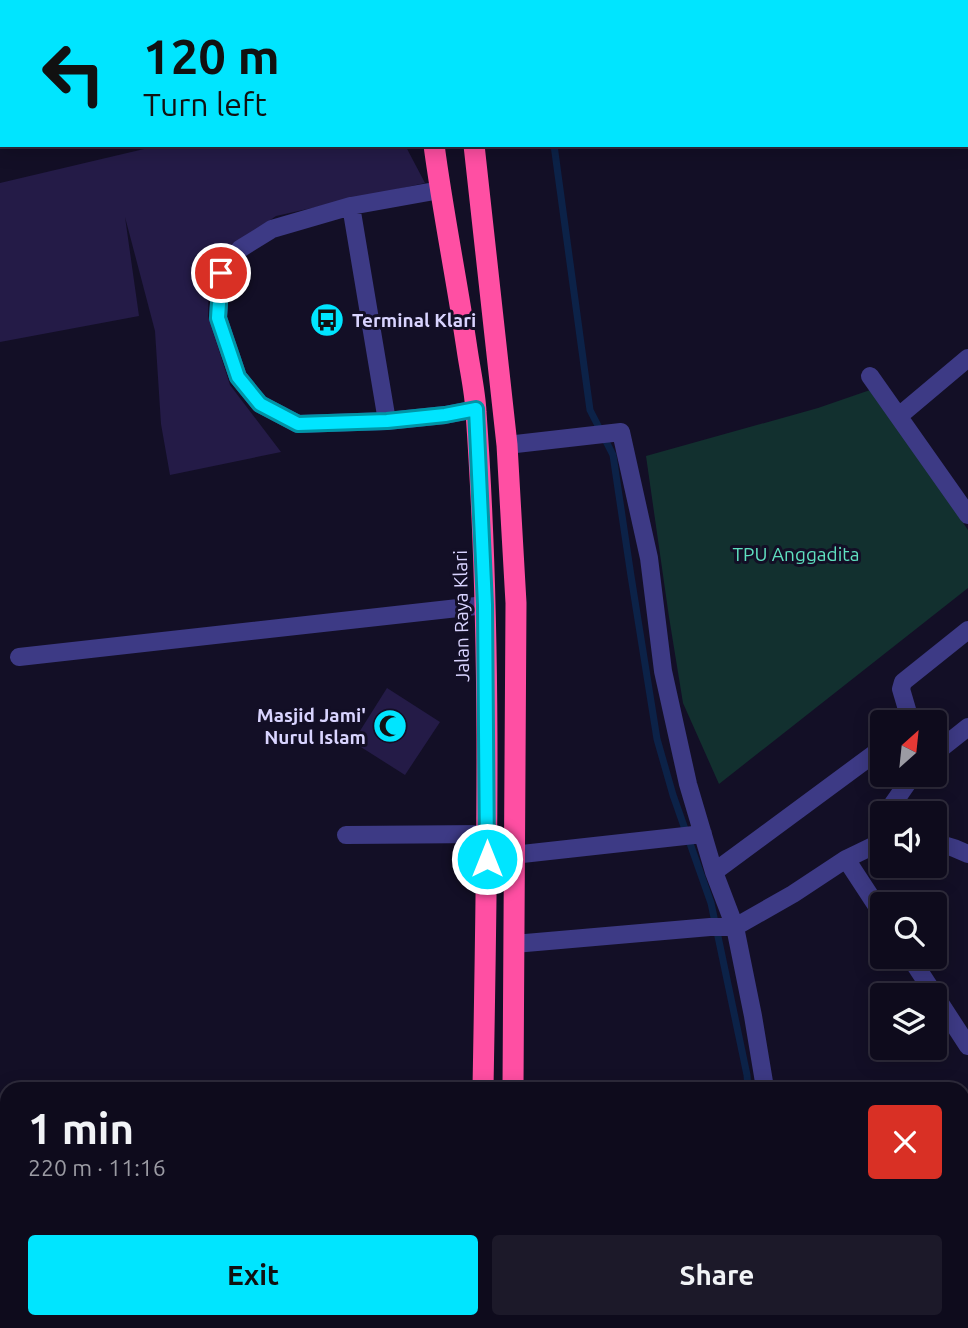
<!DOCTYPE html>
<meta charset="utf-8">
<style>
body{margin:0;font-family:Ubuntu,sans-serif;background:#1c1929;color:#f1f3f6;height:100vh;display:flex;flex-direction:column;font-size:26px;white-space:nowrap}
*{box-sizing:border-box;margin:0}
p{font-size:23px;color:#9b9ba3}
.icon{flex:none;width:38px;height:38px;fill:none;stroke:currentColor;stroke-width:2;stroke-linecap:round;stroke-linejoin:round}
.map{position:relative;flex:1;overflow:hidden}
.details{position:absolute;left:0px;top:1082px;width:970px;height:247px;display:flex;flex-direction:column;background:#0e0b1c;border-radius:21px 21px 0 0;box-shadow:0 4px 18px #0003,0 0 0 2px #2e2b3b}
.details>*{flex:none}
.banner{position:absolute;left:0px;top:0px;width:970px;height:147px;box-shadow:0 4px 18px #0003,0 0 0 2px #2e2b3b;background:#00e5ff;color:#111;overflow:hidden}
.needle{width:46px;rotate:27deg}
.fabs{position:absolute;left:870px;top:710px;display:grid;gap:14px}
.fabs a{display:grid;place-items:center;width:77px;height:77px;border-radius:7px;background:#0e0b1c;box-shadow:0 4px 18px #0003,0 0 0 2px #2e2b3b;font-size:35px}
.pin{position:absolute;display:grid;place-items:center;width:60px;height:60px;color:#fff;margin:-30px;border:4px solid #fff;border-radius:50%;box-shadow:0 2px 7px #0007}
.me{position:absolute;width:77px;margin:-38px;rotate:0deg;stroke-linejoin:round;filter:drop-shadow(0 0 5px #0008)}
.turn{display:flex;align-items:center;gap:24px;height:147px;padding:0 28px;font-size:32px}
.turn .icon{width:91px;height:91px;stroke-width:2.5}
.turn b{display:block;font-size:49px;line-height:60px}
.round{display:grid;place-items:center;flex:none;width:74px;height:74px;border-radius:7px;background:#1c1929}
.headline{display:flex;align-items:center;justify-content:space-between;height:119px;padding:0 28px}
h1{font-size:42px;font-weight:700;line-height:52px}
.primary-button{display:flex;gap:14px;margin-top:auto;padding:14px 28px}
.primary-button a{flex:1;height:80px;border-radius:7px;background:#00e5ff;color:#111;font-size:28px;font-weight:700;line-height:80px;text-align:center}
.primary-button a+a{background:#1c1929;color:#f1f3f6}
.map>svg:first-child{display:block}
.green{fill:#12302f}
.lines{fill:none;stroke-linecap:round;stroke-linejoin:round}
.stream{stroke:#0c2248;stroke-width:7}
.building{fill:#241b47}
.minor{stroke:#3d3a85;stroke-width:18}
.highway{stroke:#ff4fa3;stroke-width:21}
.route-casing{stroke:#0095a6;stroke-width:18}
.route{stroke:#00e5ff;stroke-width:12}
.labels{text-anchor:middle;stroke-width:6;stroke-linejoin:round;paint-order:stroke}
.poi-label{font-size:19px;font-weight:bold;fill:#d9d4ff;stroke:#130f26;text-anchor:start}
.park-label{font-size:19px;fill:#5fe0c0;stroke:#130f26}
.street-label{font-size:19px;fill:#d9d4ff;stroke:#130f26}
</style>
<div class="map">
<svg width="968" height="1328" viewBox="0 0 968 1328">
<rect width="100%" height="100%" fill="#130f26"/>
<path class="green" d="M873,389L968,530V588L719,784L683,703L669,617L646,456L818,408Z"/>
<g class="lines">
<path class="stream" d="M526,0L527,2
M554,145L590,410L613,455L631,576L657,739L673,795L711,903L747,1075L748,1088
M768,1321V1328"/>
</g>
<path class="building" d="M161,145H405L425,183L276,216L229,249L209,270L208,316L230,385L281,452L170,475L161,424L155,331L125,217L139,316L0,342V183Z
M387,688L440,722L405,775L353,742Z"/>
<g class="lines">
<path class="minor" d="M440,190L351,206L272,229L240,249L221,273L218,318L238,377L260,404L298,424L387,421L445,415L476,409
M351,206L387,421
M870,376L968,515
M899,416L968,358
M507,445L621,432L649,558L663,671L688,784L714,872L735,927L753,1016L765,1088
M19,657L485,605
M911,723L901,689L903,682L968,630
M934,754L968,727
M887,814L890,808L913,775
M346,835L487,834
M934,842L954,848L968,854
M513,855L703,834
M846,859L882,914
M714,872L882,748
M514,944L710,927H735L793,894L846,859L877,844L882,842
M910,957L968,1046
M0,1287L7,1285
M781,1321V1328
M419,1328L465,1321"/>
<path class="highway" d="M416,0V2
M454,0V2
M434,145C443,213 457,281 467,349C470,370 475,391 476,412C492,637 487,863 483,1088
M474,145L507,445L516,603L513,1088
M480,1328V1321
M510,1328V1321"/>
</g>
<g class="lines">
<g class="route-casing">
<path id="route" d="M221,273L218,318L238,377L260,404L298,424L387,421L445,415L476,409L485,605L487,859"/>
</g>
<use href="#route" class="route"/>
</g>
<defs>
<g id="bus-disc" transform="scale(1.75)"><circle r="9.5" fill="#00e5ff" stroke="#130f26"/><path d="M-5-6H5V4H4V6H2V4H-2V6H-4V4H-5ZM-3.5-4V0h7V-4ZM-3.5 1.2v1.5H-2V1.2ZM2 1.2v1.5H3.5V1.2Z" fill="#111"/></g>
<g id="mosque-disc" transform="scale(1.75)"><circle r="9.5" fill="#00e5ff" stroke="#130f26"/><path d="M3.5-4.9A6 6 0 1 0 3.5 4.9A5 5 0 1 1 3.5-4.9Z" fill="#111"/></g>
</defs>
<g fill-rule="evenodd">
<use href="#bus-disc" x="327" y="320"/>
<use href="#mosque-disc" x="390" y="726"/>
</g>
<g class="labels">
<g class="poi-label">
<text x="352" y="327">Terminal Klari</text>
<text x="366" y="722" text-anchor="end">Masjid Jami'<tspan x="366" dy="22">Nurul Islam</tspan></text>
</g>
<g class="park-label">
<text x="796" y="561">TPU Anggadita</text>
</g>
<g class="street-label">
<text transform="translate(461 616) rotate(-91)" y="7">Jalan Raya Klari</text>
</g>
</g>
</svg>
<div class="fabs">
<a><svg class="needle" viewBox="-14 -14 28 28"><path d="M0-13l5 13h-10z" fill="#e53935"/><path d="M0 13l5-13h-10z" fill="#9b9ba3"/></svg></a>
<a><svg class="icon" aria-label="sound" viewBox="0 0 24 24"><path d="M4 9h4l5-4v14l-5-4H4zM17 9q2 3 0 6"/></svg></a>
<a><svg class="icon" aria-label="search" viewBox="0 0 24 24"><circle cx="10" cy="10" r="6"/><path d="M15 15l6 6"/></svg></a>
<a><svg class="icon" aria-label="layers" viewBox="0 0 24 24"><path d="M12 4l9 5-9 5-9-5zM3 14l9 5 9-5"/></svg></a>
</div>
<div class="pin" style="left:221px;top:273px;background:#d93025"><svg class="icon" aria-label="arrive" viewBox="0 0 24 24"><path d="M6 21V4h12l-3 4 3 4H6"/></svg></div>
<svg class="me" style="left:487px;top:859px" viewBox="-20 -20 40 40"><circle r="17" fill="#00e5ff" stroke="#fff" stroke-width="3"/><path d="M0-11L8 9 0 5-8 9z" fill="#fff"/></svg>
<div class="banner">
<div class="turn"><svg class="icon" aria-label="left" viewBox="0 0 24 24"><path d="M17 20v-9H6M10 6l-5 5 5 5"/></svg><div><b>120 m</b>Turn left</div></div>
</div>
<section class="details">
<div class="headline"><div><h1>1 min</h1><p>220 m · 11:16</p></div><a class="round" style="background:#d93025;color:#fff"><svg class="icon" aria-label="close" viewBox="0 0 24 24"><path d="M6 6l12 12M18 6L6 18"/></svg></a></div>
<div class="primary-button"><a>Exit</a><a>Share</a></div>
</section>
</div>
